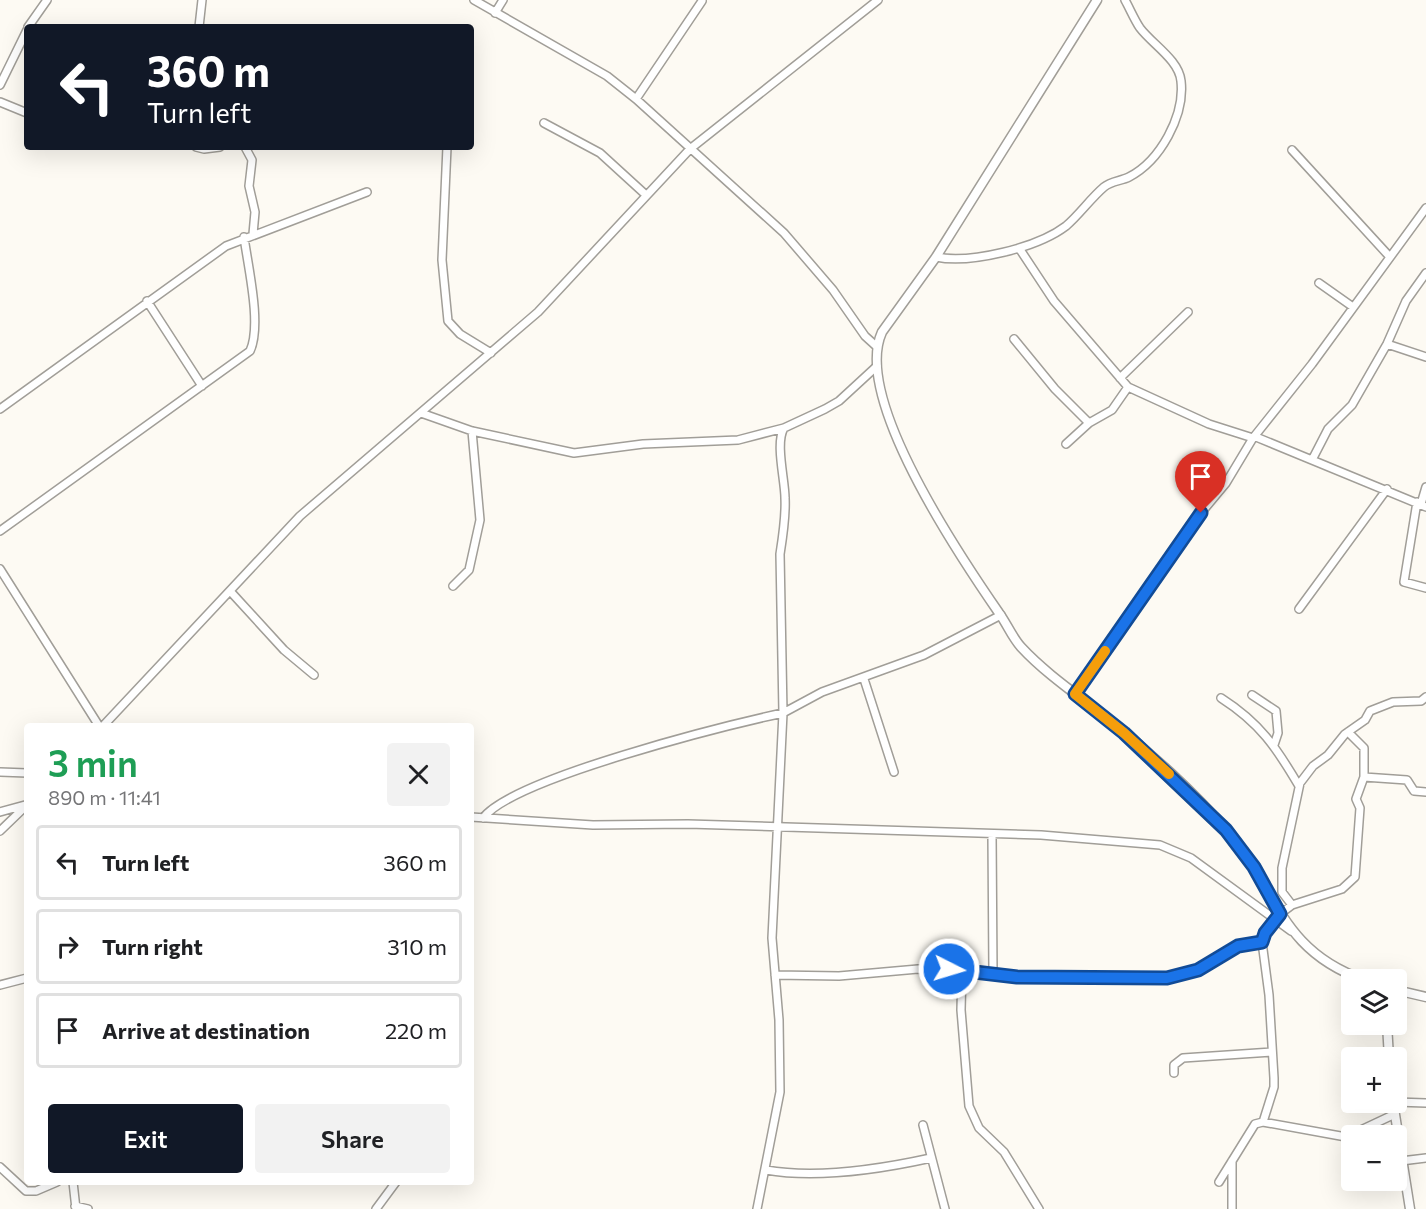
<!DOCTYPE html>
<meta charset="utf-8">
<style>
body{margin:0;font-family:Commissioner,sans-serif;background:#f2f2f2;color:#202124;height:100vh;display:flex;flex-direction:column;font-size:22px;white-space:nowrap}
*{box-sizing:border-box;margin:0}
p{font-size:20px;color:#757577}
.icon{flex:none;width:33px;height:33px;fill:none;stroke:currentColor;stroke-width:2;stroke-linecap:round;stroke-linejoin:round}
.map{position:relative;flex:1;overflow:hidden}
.side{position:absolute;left:24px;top:723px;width:450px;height:462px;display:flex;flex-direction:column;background:#fff;border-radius:6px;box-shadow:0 6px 24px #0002}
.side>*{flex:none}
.banner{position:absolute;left:24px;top:24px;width:450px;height:126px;border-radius:6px;box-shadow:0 6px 24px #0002;background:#111827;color:#fff;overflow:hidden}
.buttons{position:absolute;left:1341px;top:969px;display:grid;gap:12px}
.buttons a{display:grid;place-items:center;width:66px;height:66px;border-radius:6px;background:#fff;box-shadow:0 6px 24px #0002;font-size:30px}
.pin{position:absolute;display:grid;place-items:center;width:51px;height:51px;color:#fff;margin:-62px -26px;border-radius:50% 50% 50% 0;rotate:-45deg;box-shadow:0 0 6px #0007}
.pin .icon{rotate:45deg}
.me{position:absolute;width:66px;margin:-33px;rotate:95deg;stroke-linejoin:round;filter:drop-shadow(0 0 4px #0008)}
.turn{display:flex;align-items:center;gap:21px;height:126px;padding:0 24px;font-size:27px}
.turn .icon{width:78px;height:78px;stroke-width:2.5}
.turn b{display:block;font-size:42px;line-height:51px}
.round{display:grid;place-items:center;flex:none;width:63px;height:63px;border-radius:6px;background:#f2f2f2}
.head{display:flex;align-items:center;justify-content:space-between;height:102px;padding:0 24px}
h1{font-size:36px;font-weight:600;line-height:45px;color:#1e9e55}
.cta{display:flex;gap:12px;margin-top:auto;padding:12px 24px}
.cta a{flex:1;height:69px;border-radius:6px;background:#111827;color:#fff;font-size:24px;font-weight:600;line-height:69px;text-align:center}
.cta a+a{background:#f2f2f2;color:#202124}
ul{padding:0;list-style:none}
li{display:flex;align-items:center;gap:18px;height:75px;margin:0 12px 9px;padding:0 12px;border:3px solid #e0e0e0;border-radius:6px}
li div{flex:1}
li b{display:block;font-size:22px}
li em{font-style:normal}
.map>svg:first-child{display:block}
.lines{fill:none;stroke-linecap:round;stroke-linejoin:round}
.minor-casing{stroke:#a19e98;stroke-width:10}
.tertiary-casing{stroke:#a19e98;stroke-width:11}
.minor{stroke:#fff;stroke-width:7}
.tertiary{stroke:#fff;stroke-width:8}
.route-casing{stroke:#114b97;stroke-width:15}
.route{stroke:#1a73e8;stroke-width:10}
.slow{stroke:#f59e0b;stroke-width:10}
</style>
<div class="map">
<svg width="1426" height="1209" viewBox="0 0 1426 1209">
<rect width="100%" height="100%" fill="#fdfaf3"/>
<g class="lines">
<g class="minor-casing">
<path id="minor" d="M474,0L607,76L636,99L784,233L833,290L865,336L876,346
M495,13L503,0
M28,27L47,0
M199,27L202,0
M0,85L27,30
M636,99L702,1
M0,102L27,113
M544,123L600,153L646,195
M196,147L204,149L220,147
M245,147L252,160L249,186L255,212L253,234
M447,147L442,260L448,321L460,334L491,353
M1292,150L1389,256
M1019,248L1054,301L1128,387L1209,424L1253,438
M936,257C970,264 1037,248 1066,226C1080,214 1090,199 1104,187C1111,181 1121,181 1129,177C1160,161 1185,116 1181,81C1179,60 1152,44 1140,28C1134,19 1130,9 1125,0
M1319,283L1353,307
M147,301L202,386
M1014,339L1055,389L1089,423
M1387,344L1426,357
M1120,378L1188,312
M0,409L226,246L367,192
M421,413L472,431L574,453L643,444L738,440L784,428L825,409L839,401L877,366
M1256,437L1426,507
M1066,444L1089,423L1112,410L1128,387
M1312,460L1328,429L1352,405L1387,344L1406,301L1426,273
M1417,502L1404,582L1426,588
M1421,504L1426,487
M0,531L250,351C262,325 248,267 244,237
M0,569L99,726
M453,586L469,570L480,520L472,431
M230,591L284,650L314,675
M1299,609L1387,489
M864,679L894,772
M1075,694L1130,612L1201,513L1226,483L1253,438L1312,364L1426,208
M1252,695L1276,711L1278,733L1274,745
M1221,698C1260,723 1276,747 1299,786
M103,726L300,516L538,312L690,149L878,0
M0,772L27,773
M1364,777L1407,780L1414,791L1426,792
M0,812L25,805
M471,817L593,825L688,824L1041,835L1160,845L1191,858L1291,931
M483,818C513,778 728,725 783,713L780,554C783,535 786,517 785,498C785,480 775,443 784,428
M0,831L27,805
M992,835L993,973
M1292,905L1282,892V868L1300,783L1313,766L1328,755L1345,734L1365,720L1370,711L1393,702L1421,701L1426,697
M962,970L961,1010L969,1106L979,1128L1004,1152L1039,1209
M775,975L839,976L918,969L962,970L1017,977L1167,978L1198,970L1230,949L1262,942
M0,985L27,978
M1174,1073V1065L1183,1058L1272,1052
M1396,1102L1426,1103
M1263,1122L1274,1087V1078L1269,995L1262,942L1265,933L1280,914L1292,905L1342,889L1355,877L1360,808L1356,799L1364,777V748L1348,732
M923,1125L945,1209
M1401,1161L1426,1158
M0,1167L26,1191H36L57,1182
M766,1170C817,1179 881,1169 931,1158
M73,1182L76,1209
M1219,1182L1255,1124L1263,1122L1346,1137L1395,1114
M75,1206L88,1209
M376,1209L396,1182
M757,1209L780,1092L779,1020L772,938L783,713L822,692L924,655L1001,615
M1232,1209V1161"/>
</g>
<g class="tertiary-casing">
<path id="tertiary" d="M1097,0L936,257L882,332C852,398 961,558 999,613C1007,624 1012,637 1021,647C1046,674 1079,696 1108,719C1147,750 1195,793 1227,831C1278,890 1279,950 1364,980
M1396,990L1426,997
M1387,1024L1389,1058
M1393,1102L1410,1209"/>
</g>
<use href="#minor" class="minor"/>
<use href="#tertiary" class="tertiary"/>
</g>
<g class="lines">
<g class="route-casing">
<path id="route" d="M949,969L1017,977L1167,978L1198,970L1238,946L1262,942L1265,933L1280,914L1254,867L1226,830L1124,733L1075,694L1201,513"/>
</g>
<use href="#route" class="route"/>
<path class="slow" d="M1105,651L1075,694L1124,733L1169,774"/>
</g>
</svg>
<div class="buttons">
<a><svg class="icon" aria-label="layers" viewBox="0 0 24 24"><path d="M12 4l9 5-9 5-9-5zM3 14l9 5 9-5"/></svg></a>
<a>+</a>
<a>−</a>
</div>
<div class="pin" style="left:1201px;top:513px;background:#d93025"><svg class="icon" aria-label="arrive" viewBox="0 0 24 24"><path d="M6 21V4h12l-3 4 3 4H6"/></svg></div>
<svg class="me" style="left:949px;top:969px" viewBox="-20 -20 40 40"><circle r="17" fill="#1a73e8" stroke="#fff" stroke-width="3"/><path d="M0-11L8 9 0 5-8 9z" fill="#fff"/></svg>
<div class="banner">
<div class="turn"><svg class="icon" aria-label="left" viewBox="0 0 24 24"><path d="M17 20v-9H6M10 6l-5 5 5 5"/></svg><div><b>360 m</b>Turn left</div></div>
</div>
<section class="side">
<div class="head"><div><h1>3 min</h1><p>890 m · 11:41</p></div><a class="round"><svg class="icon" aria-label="close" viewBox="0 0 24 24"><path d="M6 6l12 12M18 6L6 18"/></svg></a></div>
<ul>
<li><svg class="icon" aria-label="left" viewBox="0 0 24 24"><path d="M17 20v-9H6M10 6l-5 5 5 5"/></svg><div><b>Turn left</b></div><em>360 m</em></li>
<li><svg class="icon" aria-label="right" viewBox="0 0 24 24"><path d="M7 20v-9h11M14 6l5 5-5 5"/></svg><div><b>Turn right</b></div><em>310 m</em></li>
<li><svg class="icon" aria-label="arrive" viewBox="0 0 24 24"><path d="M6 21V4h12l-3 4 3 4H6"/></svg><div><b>Arrive at destination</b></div><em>220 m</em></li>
</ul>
<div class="cta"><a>Exit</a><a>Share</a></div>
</section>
</div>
